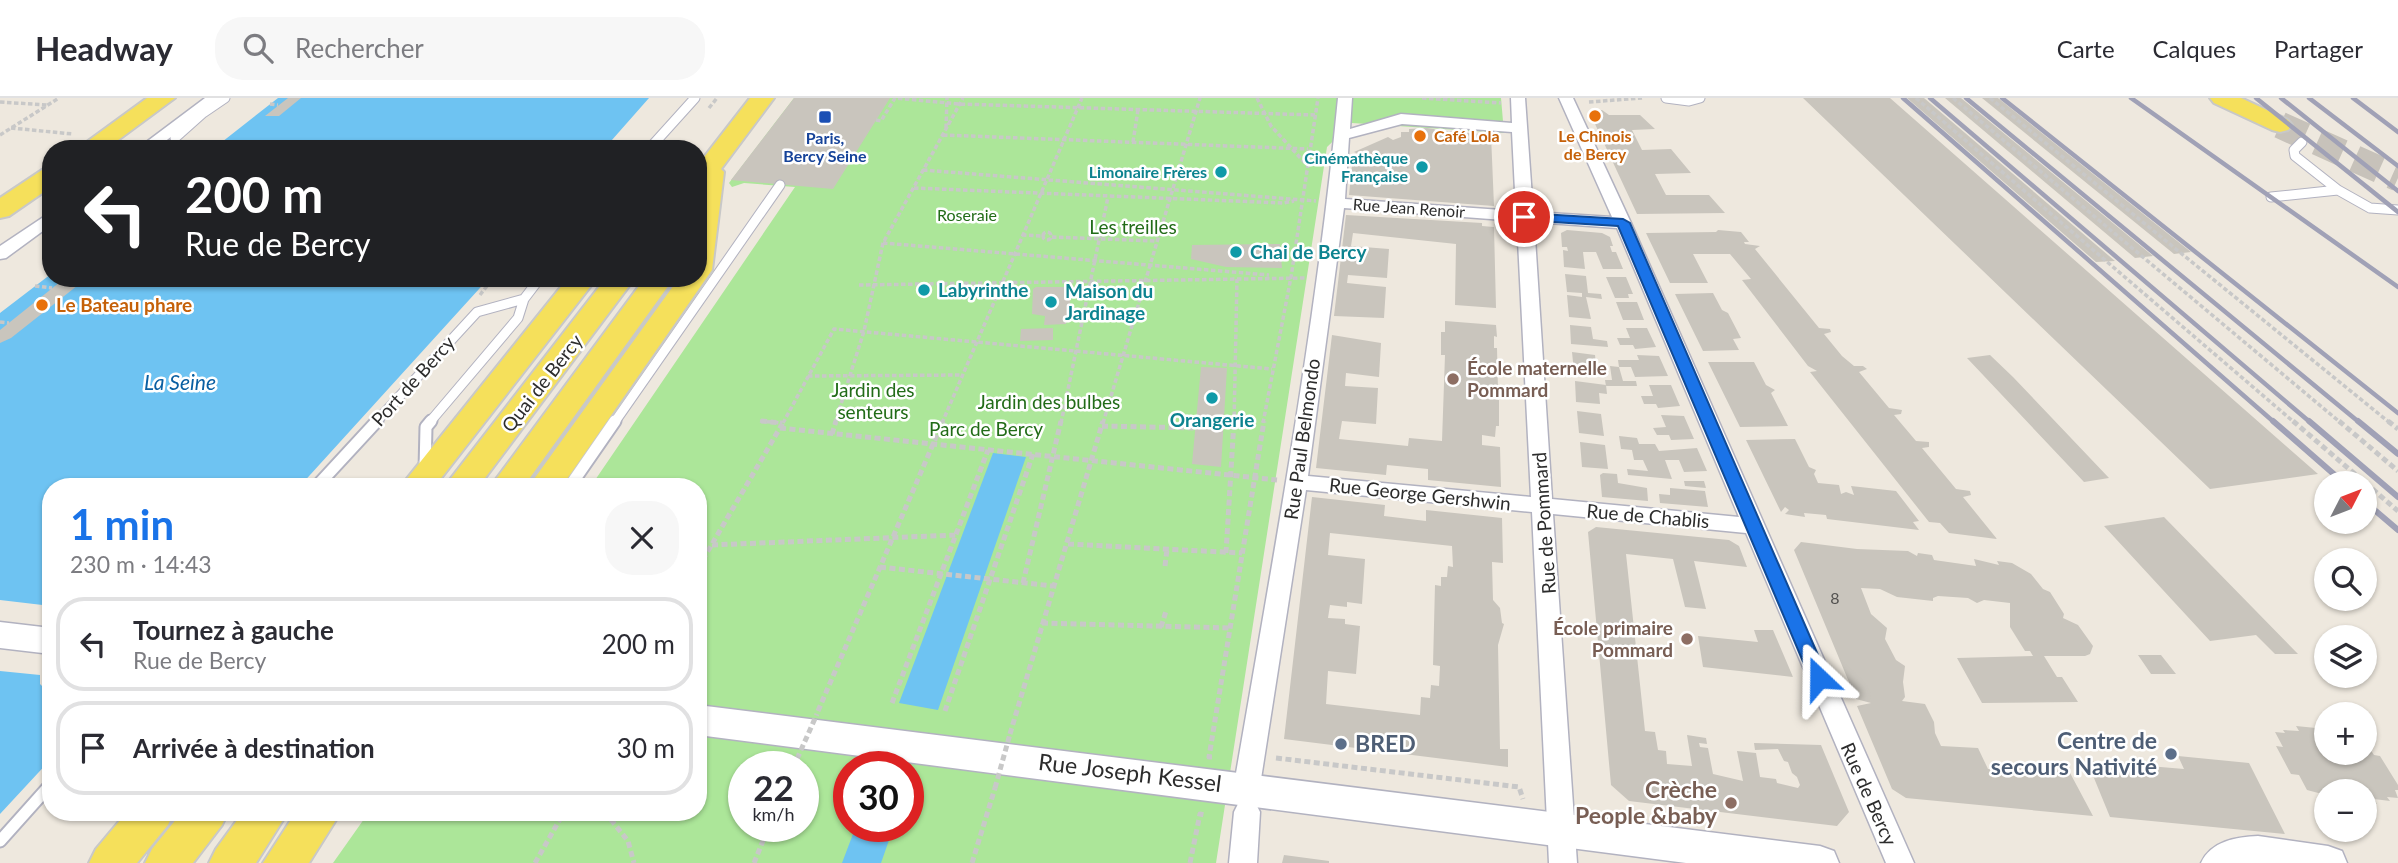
<!DOCTYPE html>
<html lang="fr">
<meta charset="utf-8">
<style>
body{margin:0;font-family:Lato,sans-serif;background:#f7f7f7;color:#2b2b33;height:100vh;display:flex;flex-direction:column;font-size:26px;white-space:nowrap}
*{box-sizing:border-box;margin:0}
p{font-size:23px;color:#7c7c81}
.icon{flex:none;width:38px;height:38px;fill:none;stroke:currentColor;stroke-width:2;stroke-linecap:round;stroke-linejoin:round}
.map{position:relative;flex:1;overflow:hidden}
.sheet{position:absolute;left:42px;top:380px;width:665px;height:343px;display:flex;flex-direction:column;background:#fff;border-radius:28px;box-shadow:0 2px 5px #0004}
.sheet>*{flex:none}
.banner{position:absolute;left:42px;top:42px;width:665px;height:147px;border-radius:28px;box-shadow:0 2px 5px #0004;background:#202124;color:#fff;overflow:hidden}
.needle{width:46px;rotate:48deg}
.tools{position:absolute;left:2314px;top:373px;display:grid;gap:14px}
.tools a{display:grid;place-items:center;width:63px;height:63px;border-radius:50%;background:#fff;box-shadow:0 2px 5px #0004;font-size:35px}
.speed{position:absolute;left:728px;top:653px;display:flex;gap:14px;font-size:35px;font-weight:700;text-align:center}
.speed>*{display:grid;place-content:center;width:91px;height:91px;border-radius:50%;background:#fff;box-shadow:0 2px 5px #0004;line-height:1}
.speed small{font-size:18px;font-weight:400}
.speed .limit{border:10px solid #d22;background:#fff;color:#111}
.pin{position:absolute;display:grid;place-items:center;width:60px;height:60px;color:#fff;margin:-30px;border:4px solid #fff;border-radius:50%;box-shadow:0 2px 7px #0007}
.me{position:absolute;width:77px;margin:-38px;rotate:337deg;stroke-linejoin:round;filter:drop-shadow(0 0 5px #0008)}
.turn{display:flex;align-items:center;gap:24px;height:147px;padding:0 28px;font-size:32px}
.turn .icon{width:91px;height:91px;stroke-width:2.5}
.turn b{display:block;font-size:49px;line-height:60px}
.round{display:grid;place-items:center;flex:none;width:74px;height:74px;border-radius:28px;background:#f7f7f7}
.head{display:flex;align-items:center;justify-content:space-between;height:119px;padding:0 28px}
h1{font-size:42px;font-weight:700;line-height:52px;color:#1a73e8}
ul{padding:0;list-style:none}
li{display:flex;align-items:center;gap:21px;height:94px;margin:0 14px 10px;padding:0 14px;border:4px solid #e1e1e2;border-radius:28px}
li div{flex:1}
li b{display:block;font-size:26px}
li em{font-style:normal}
header{display:flex;align-items:center;gap:42px;box-sizing:border-box;height:98px;padding:0 35px;background:#fff;border-bottom:2px solid #e1e1e2}
header strong{font-size:33px}
nav{display:flex;gap:38px;margin-inline-start:auto;font-size:24px}
.search{width:490px;height:63px;background:#f7f7f7;display:flex;align-items:center;gap:18px;box-sizing:border-box;padding:0 24px;border-radius:28px;color:#7c7c81;font-size:26px}
.map>svg:first-child{display:block}
.green{fill:#ace699;fill-rule:evenodd}
.water{fill:#6ec3f2}
.pier{fill:#eee8de}
.building{fill:#c9c5bd;fill-rule:evenodd}
.lines{fill:none;stroke-linecap:round;stroke-linejoin:round}
.primary-tunnel{stroke:#c7c2ba;stroke-width:27;stroke-dasharray:27 14;stroke-linecap:butt}
.lane-far1-casing{stroke:#b2b2c0;stroke-width:11}
.lane-casing{stroke:#b2b2c0;stroke-width:15}
.street-casing{stroke:#b2b2c0;stroke-width:3}
.secondary-casing{stroke:#b2b2c0;stroke-width:3}
.primary-casing{stroke:#c8c8c8;stroke-width:4}
.path-far1{stroke:#c8c8c8;stroke-width:3.5;stroke-dasharray:4.5 2.5;stroke-linecap:butt}
.path{stroke:#c8c8c8;stroke-width:5;stroke-dasharray:6 3.5;stroke-linecap:butt}
.lane-far1{stroke:#fff;stroke-width:9}
.lane{stroke:#fff;stroke-width:11}
.street{fill:#fff;fill-rule:evenodd}
.secondary{fill:#fff;fill-rule:evenodd}
.primary{fill:#f5e05b;fill-rule:evenodd}
.rail-far1{stroke:#a0a1b6;stroke-width:4.5}
.rail{stroke:#a0a1b6;stroke-width:6}
.path-bridge{stroke:#c8c8c8;stroke-width:5;stroke-dasharray:6 3.5;stroke-linecap:butt}
.route{fill:#1a73e8;stroke:#114b97;stroke-width:2}
.food-dot{fill:#e8710a;stroke:#fff;stroke-width:2.5}
.transit-dot{fill:#1a4fb4;stroke:#fff;stroke-width:2.5}
.culture-dot{fill:#0f9aa8;stroke:#fff;stroke-width:2.5}
.education-dot{fill:#8d6e63;stroke:#fff;stroke-width:2.5}
.service-dot{fill:#5c6f8a;stroke:#fff;stroke-width:2.5}
.labels{text-anchor:middle;stroke-width:5;stroke-linejoin:round;paint-order:stroke}
.far-food-label{font-size:16px;font-weight:bold;fill:#c56008;stroke:#fff;text-anchor:start}
.far-transit-label{font-size:16px;font-weight:bold;fill:#164399;stroke:#fff}
.far-culture-label{font-size:16px;font-weight:bold;fill:#0d838f;stroke:#fff;text-anchor:end}
.far-street-label{font-size:16px;fill:#2c2c2c;stroke:#fff}
.far-park-label{font-size:16px;fill:#226c18;stroke:#fff}
.number-label{font-size:16px;fill:#535250}
.park-label{font-size:19px;fill:#226c18;stroke:#fff}
.culture-label{font-size:19px;font-weight:bold;fill:#0d838f;stroke:#fff;text-anchor:start}
.food-label{font-size:19px;font-weight:bold;fill:#c56008;stroke:#fff;text-anchor:start}
.education-label{font-size:19px;font-weight:bold;fill:#785e54;stroke:#fff;text-anchor:start}
.street-label{font-size:19px;fill:#2c2c2c;stroke:#fff}
.water-label{font-size:21px;font-style:italic;fill:#095fa2;stroke:#fff}
.near-service-label{font-size:23px;font-weight:bold;fill:#4e5e75;stroke:#fff;text-anchor:end}
.near-street-label{font-size:23px;fill:#2c2c2c;stroke:#fff}
.near-education-label{font-size:23px;font-weight:bold;fill:#785e54;stroke:#fff;text-anchor:end}
</style>
<header>
<strong>Headway</strong>
<div class="search"><svg class="icon" aria-label="search" viewBox="0 0 24 24"><circle cx="10" cy="10" r="6"/><path d="M15 15l6 6"/></svg>Rechercher</div>
<nav><a>Carte</a><a>Calques</a><a>Partager</a></nav>
</header>
<div class="map">
<svg width="2398" height="765" viewBox="0 0 2398 765">
<rect width="100%" height="100%" fill="#eee8de"/>
<path class="green" d="M794,0H1501L1504,35L1352,25L1327,49L1216,765H333L369,714H698V388H591L795,89L744,85L732,89L729,85ZM744,668H803V728H744ZM849,668H908V728H849Z"/>
<path class="water" d="M278,0H649L604,51H213Z
M51,176V180H489L300,388H51V661L0,716V215Z
M993,355L1026,359L938,612L899,605Z
M856,728H894L881,765H842Z"/>
<path class="pier" d="M0,502L51,508V589L44,590L40,586V577L0,573Z"/>
<path class="building" d="M288,0H301L279,18H265Z
M794,0H890L833,91L731,82Z
M1803,0H1890L2318,376L2210,391Z
M1907,0H1924L2115,163L2096,164Z
M1945,0H1961L2153,158L2135,160Z
M1982,0H1998L2191,154L2174,156Z
M1602,12L1609,17H1640L1655,31L1632,32L1642,52L1671,51L1691,75L1655,76L1666,97H1709L1725,115L1637,116L1589,13Z
M1427,30L1434,31L1444,39L1445,33L1491,37L1494,108L1349,97L1352,67L1361,57L1354,54L1388,39L1393,42L1401,39V34H1409V31Z
M1346,117L1482,125V128L1494,129L1496,210L1455,207L1456,146L1353,135L1351,148L1389,151L1387,180L1348,177L1347,185L1386,189L1384,220L1334,218Z
M1567,132L1602,135L1610,139L1613,148H1610L1612,154H1616L1623,171H1603L1596,154H1583L1585,171L1564,169L1563,152L1568,153L1567,149H1562L1561,135Z
M1718,132L1741,134L1749,144H1744L1745,146L1760,148L1755,151L1819,230L1830,231L1831,234L1824,236L1842,258L1854,268H1863L1867,271L1859,274L1889,310L1902,312L1901,316L1894,317L1916,343L1929,344V349L1922,350L1956,391L1970,393L1971,397L1963,399L1997,441L1949,435L1940,425L1929,424L1810,274L1817,273L1808,268L1742,182L1751,181L1730,156H1693L1708,185H1670L1646,135L1716,134Z
M1280,146L1282,170L1226,169L1191,161L1192,147Z
M1565,176L1586,178L1588,195L1601,196L1602,201L1586,199L1591,221L1569,219L1567,197L1582,199V195L1567,194Z
M1606,179H1626L1633,196H1628L1629,200H1615Z
M65,180H87L11,240L0,245V232Z
M1036,189H1067L1072,193L1066,226L1044,227L1045,218L1032,216L1033,191Z
M1713,195L1722,212L1728,215L1741,240L1733,241L1739,252L1703,253L1675,196Z
M1616,204H1637L1644,222H1623Z
M1445,223L1496,227L1497,239L1494,238V250H1497L1498,293H1495V301L1499,302V328H1496L1495,339L1482,337V347L1500,349L1501,389L1428,382V371L1387,367L1386,377L1316,370L1332,237L1381,245L1379,279L1346,275L1345,288L1378,290L1376,326L1342,323L1339,341L1408,348L1409,340L1442,343L1445,257H1441V234H1445Z
M1570,227L1591,229L1593,241L1607,243L1608,249L1571,246Z
M1053,230V242L1020,243L1021,231Z
M1626,230H1647L1656,249L1635,251L1633,247H1620L1617,240H1630Z
M1572,254L1595,257L1597,276L1574,274Z
M1637,257L1659,258L1668,278L1635,279L1631,269H1619L1623,283H1636L1637,288H1606L1605,282H1612L1610,268L1619,269L1618,262H1639Z
M1990,257L2013,279L2109,380L2084,384L1967,260Z
M1708,264H1754L1766,287L1775,292L1771,295L1788,328L1740,329Z
M1201,269L1227,270L1221,369L1192,366Z
M1575,283L1606,287L1607,296L1599,295L1600,306L1576,304Z
M1649,287H1671L1680,308L1658,310L1656,306H1644L1641,298H1653Z
M1577,313L1601,316L1604,338L1579,335Z
M1661,317L1684,318L1694,341L1671,342L1669,337H1657L1653,330L1666,329Z
M1619,338L1637,340L1639,346H1655L1659,353L1697,350L1707,373L1684,374L1679,362H1665L1672,381L1628,377L1627,371L1648,373L1643,362H1634L1632,352L1621,351Z
M1795,341L1809,369L1816,372L1814,376L1818,385L1839,387L1841,396L1846,394L1854,397L1851,388L1896,393L1919,423L1913,424L1919,432L1827,421L1826,417L1804,415L1805,419L1785,416L1789,412L1785,409L1781,414L1746,342Z
M1580,344L1605,347L1608,371L1582,369Z
M1603,375L1617,376L1618,385L1647,390L1648,403L1602,399L1600,377Z
M1684,383H1704L1706,390L1685,388Z
M1670,390L1705,393L1708,409L1660,405L1659,396L1670,397Z
M1312,399L1385,407L1384,418L1426,423V412L1502,420L1503,465L1492,464L1493,502L1500,510L1502,525L1504,526L1498,547L1500,651H1508V669L1284,641ZM1330,435L1452,448L1453,469L1448,468L1447,479H1441V488L1435,487L1433,567L1440,568L1439,588L1431,587L1430,600L1421,599L1420,617L1326,606L1328,573L1356,576L1360,528L1345,526V521L1328,520L1330,507L1347,509V504L1362,506L1365,461L1328,457Z
M2164,419L2298,556H2275L2256,537L2210,543L2104,428Z
M1596,429L1729,442L1739,448L1747,469L1694,463L1706,511L1685,509L1673,461L1626,456L1645,633L1655,634L1658,652L1666,653L1667,666L1692,668L1687,637L1706,640L1707,646L1699,645L1700,649L1708,650L1713,676L1743,683L1737,653L1756,655L1760,679L1776,681L1777,685L1798,690L1800,687L1797,679L1792,675L1788,664L1784,663L1778,651L1755,652L1754,645L1821,647L1849,714L1837,728L1629,703L1611,687L1588,434Z
M1801,444L1857,451L1908,453L1917,458L1918,455L1932,457L1934,462L1976,468L1974,461L1999,467L1997,463L2012,465L2031,476L2043,491L2050,494L2064,516L2063,520L2078,527L2093,548L2090,556L2085,558H2044L2057,579H2062L2078,604L1982,605L1957,560L2033,558L2030,553H2025L2010,529V505L1984,502L1977,505L1968,500L1938,498L1933,500V503L1897,499L1880,491L1861,490L1871,516L1887,530L1885,541L1896,562L1905,568L1903,584L1905,599L1902,603L1925,606L1934,624L1935,635L1941,648L1978,650L1988,671L2014,672L2012,668L2020,669L2021,672L2069,673L2093,718L1906,700L1892,691L1857,608L1871,605L1856,601L1794,452Z
M1754,532H1773L1793,579L1703,569L1698,538L1758,544Z
M2138,557H2161L2176,576H2151Z
M2296,628L2326,631V654H2364V642L2374,657L2380,658L2398,687V692H2395L2398,700L2387,699L2390,703L2374,701L2377,706L2364,705V693H2326V697L2307,692L2299,677L2291,676L2276,648L2283,649L2275,634L2285,635L2283,632L2299,633Z
M2178,658L2249,665L2285,736L2110,719L2087,663L2116,665L2115,661L2119,665L2135,667V662L2137,667L2184,671Z
M1284,757L1329,763V765H1282Z"/>
<g class="lines">
<path class="primary-tunnel" d="M2280,27L2398,80"/>
<g class="lane-far1-casing">
<path id="lane-far1" d="M1666,0L1689,3L1700,0
M196,15H203L225,0
M175,40L203,15
M2302,44L2294,52L2295,58L2338,92
M649,51L695,0
M2271,99L2338,92L2370,110L2398,112
M375,325L477,214L524,201
M429,325L518,220L524,201L540,180
M614,325L780,87"/>
</g>
<g class="lane-casing">
<path id="lane" d="M425,371L426,329L431,323
M317,388L377,323
M570,388L615,323
M0,743L51,686"/>
</g>
<g class="street-casing">
<path id="street" d="M205,0H222L155,51H137Z
M1338,0H1352L1350,31L1401,16L1512,25L1511,0H1525L1533,114L1612,119L1559,0H1573L1631,125L1914,765H1886L1746,435L1553,416L1577,765H1549L1532,414L1306,392L1261,681L1257,689L1248,692L1239,689L1235,681C1274,455 1316,228 1338,0ZM1402,26L1512,34L1516,113L1345,101L1349,40ZM1344,110L1517,123L1531,399L1308,378ZM1534,124L1617,130L1739,419L1552,401Z
M51,114V127L6,160L0,161V148Z
M1247,702L1256,706L1260,714L1257,765H1229L1234,714L1238,706Z"/>
</g>
<g class="secondary-casing">
<path id="secondary" d="M0,524L51,530V556L0,550Z
M698,607L1820,748L1834,753L1839,765H1686L698,637Z
M2258,738L2328,748L2342,753L2347,765H2201C2211,743 2236,739 2258,738Z"/>
</g>
<g class="primary-casing">
<path id="primary" d="M147,0H175L106,51H77Z
M750,0H774L721,71L724,74L712,172L562,388H529L679,180H698V67Z
M2210,0H2241L2288,22L2292,27L2288,32L2280,34L2272,32L2214,5Z
M51,69V89L9,118L0,120V100L42,72Z
M568,180H597L435,388H401Z
M606,180H635L479,388H445Z
M645,180H674L524,388H491Z
M127,714H174L168,727L137,765H89L96,751Z
M182,714H228L222,727L193,765H145L152,751Z
M243,714H288L256,765H209L216,751Z
M296,714H341L309,765H263Z"/>
</g>
<path class="path-far1" d="M1257,0L1271,28L1306,66
M1422,0L1501,5
M1916,0L2295,325
M1953,0L2341,325
M1990,0L2390,325
M0,4L47,7
M1589,4L1642,0
M270,6L278,7
M709,10L717,0
M876,22L881,23L895,0L959,6L1315,17
M11,30L73,36
M946,30L947,0
M0,37L59,0
M943,37L1308,51
M1133,44L1138,12
M923,72L1316,103
M914,90L1283,105L1294,103
M1043 138a4 4 0 1 1 8 0a4 4 0 1 1-8 0Z
M1022,137L1041,138
M1052,139L1156,143
M883,145L1269,177
M859,187L1306,180
M35,188L52,190
M480,197L493,180
M0,224L9,225
M808,278L962,277
M760,323L781,325
M783,325L834,231L1272,271
M835,325L864,233L883,145L963,0
M942,325L1082,0
M1061,325L1108,99
M1103,325L1200,0
M1234,325L1237,181
M1263,325L1291,179L1318,0"/>
<path class="path" d="M761,323L782,325
M2293,323L2398,413
M2339,323L2398,373
M2388,323L2398,331
M1102,328L1196,330
M780,330L1277,382
M832,336L836,323
M1068,446L1242,455
M712,447L956,437
M1226,455L1234,323
M1165,468L1167,451
M880,469L1053,488
M698,470L784,323
M1023,485L1061,323
M1042,525L1231,530
M1161,529L1166,513
M892,605L988,352
M818,613L943,323
M945,613L1033,356
M1010,636L1103,323
M1212,659H1209L1264,323
M1276,660L1519,689L1523,701
M605,714L628,743L634,765
M535,765L564,714
M754,765L769,728
M972,765L995,690
M1190,765L1200,716L1205,717"/>
<use href="#lane-far1" class="lane-far1"/>
<use href="#lane" class="lane"/>
<use href="#street" class="street"/>
<use href="#secondary" class="secondary"/>
<use href="#primary" class="primary"/>
<path class="rail-far1" d="M1903,0L2275,325
M1930,0L2311,325
M1966,0L2360,325
M2002,0L2398,315
M2131,0L2398,189
M2256,0L2398,114
M2281,0L2398,93
M2309,0L2398,68
M2353,0L2398,34"/>
<path class="rail" d="M2273,323L2344,385
M2309,323L2398,399
M2358,323L2398,356
M2364,403L2398,432"/>
<path class="path-bridge" d="M797,661L817,616
M995,690L1010,636"/>
</g>
<path class="route" d="M1524,115L1623,121L1630,125L1828,580L1825,586L1819,588L1812,586L1810,580L1618,128L1520,122L1518,119Z"/>
<g class="food-dot">
<circle cx="1595" cy="18" r="7"/>
<circle cx="1420" cy="38" r="7"/>
<circle cx="42" cy="207" r="7"/>
</g>
<rect class="transit-dot" x="818" y="12" width="14" height="14" rx="3.5"/>
<g class="culture-dot">
<circle cx="1422" cy="69" r="7"/>
<circle cx="1221" cy="74" r="7"/>
<circle cx="1236" cy="154" r="7"/>
<circle cx="924" cy="192" r="7"/>
<circle cx="1051" cy="204" r="7"/>
<circle cx="1212" cy="300" r="7"/>
</g>
<g class="education-dot">
<circle cx="1453" cy="281" r="7"/>
<circle cx="1687" cy="541" r="7"/>
<circle cx="1731" cy="705" r="7"/>
</g>
<g class="service-dot">
<circle cx="1341" cy="646" r="7"/>
<circle cx="2171" cy="656" r="7"/>
</g>
<g class="labels">
<g class="far-food-label">
<text x="1434" y="44">Café Lola</text>
<text x="1595" y="44" text-anchor="middle">Le Chinois<tspan x="1595" dy="18">de Bercy</tspan></text>
</g>
<g class="far-transit-label">
<text x="825" y="46">Paris,<tspan x="825" dy="18">Bercy Seine</tspan></text>
</g>
<g class="far-culture-label">
<text x="1408" y="66">Cinémathèque<tspan x="1408" dy="18">Française</tspan></text>
<text x="1207" y="80">Limonaire Frères</text>
</g>
<g class="far-street-label">
<text transform="translate(1409 110) rotate(4)" y="6">Rue Jean Renoir</text>
</g>
<g class="far-park-label">
<text x="967" y="123">Roseraie</text>
</g>
<g class="number-label">
<text x="1835" y="506">8</text>
</g>
<g class="park-label">
<text x="1133" y="136">Les treilles</text>
<text x="873" y="299">Jardin des<tspan x="873" dy="22">senteurs</tspan></text>
<text x="1049" y="311">Jardin des bulbes</text>
<text x="986" y="338">Parc de Bercy</text>
</g>
<g class="culture-label">
<text x="1250" y="161">Chai de Bercy</text>
<text x="938" y="199">Labyrinthe</text>
<text x="1065" y="200">Maison du<tspan x="1065" dy="22">Jardinage</tspan></text>
<text x="1212" y="329" text-anchor="middle">Orangerie</text>
</g>
<g class="food-label">
<text x="56" y="214">Le Bateau phare</text>
</g>
<g class="education-label">
<text x="1467" y="277">École maternelle<tspan x="1467" dy="22">Pommard</tspan></text>
<text x="1673" y="537" text-anchor="end">École primaire<tspan x="1673" dy="22">Pommard</tspan></text>
</g>
<g class="street-label">
<text transform="translate(413 283) rotate(-48)" y="7">Port de Bercy</text>
<text transform="translate(542 285) rotate(-52)" y="7">Quai de Bercy</text>
<text transform="translate(1302 341) rotate(-82)" y="7">Rue Paul Belmondo</text>
<text transform="translate(1420 396) rotate(6)" y="7">Rue George Gershwin</text>
<text transform="translate(1648 418) rotate(5)" y="7">Rue de Chablis</text>
<text transform="translate(1544 425) rotate(-94)" y="7">Rue de Pommard</text>
<text transform="translate(1869 696) rotate(66)" y="7">Rue de Bercy</text>
</g>
<g class="water-label">
<text x="180" y="292">La Seine</text>
</g>
<g class="near-service-label">
<text x="2157" y="651">Centre de<tspan x="2157" dy="26">secours Nativité</tspan></text>
<text x="1355" y="654" text-anchor="start">BRED</text>
</g>
<g class="near-street-label">
<text transform="translate(1130 675) rotate(7)" y="8">Rue Joseph Kessel</text>
</g>
<g class="near-education-label">
<text x="1717" y="700">Crèche<tspan x="1717" dy="26">People &amp;baby</tspan></text>
</g>
</g>
</svg>
<div class="tools">
<a><svg class="needle" viewBox="-14 -14 28 28"><path d="M0-13l5 13h-10z" fill="#e53935"/><path d="M0 13l5-13h-10z" fill="#7c7c81"/></svg></a>
<a><svg class="icon" aria-label="search" viewBox="0 0 24 24"><circle cx="10" cy="10" r="6"/><path d="M15 15l6 6"/></svg></a>
<a><svg class="icon" aria-label="layers" viewBox="0 0 24 24"><path d="M12 4l9 5-9 5-9-5zM3 14l9 5 9-5"/></svg></a>
<a>+</a>
<a>−</a>
</div>
<div class="speed"><div>22<small>km/h</small></div><div class="limit">30</div></div>
<div class="pin" style="left:1524px;top:119px;background:#d93025"><svg class="icon" aria-label="arrive" viewBox="0 0 24 24"><path d="M6 21V4h12l-3 4 3 4H6"/></svg></div>
<svg class="me" style="left:1819px;top:580px" viewBox="-20 -20 40 40"><path d="M0-17L14 15 0 8-14 15z" fill="#1a73e8" stroke="#fff" stroke-width="4"/></svg>
<div class="banner">
<div class="turn"><svg class="icon" aria-label="left" viewBox="0 0 24 24"><path d="M17 20v-9H6M10 6l-5 5 5 5"/></svg><div><b>200 m</b>Rue de Bercy</div></div>
</div>
<section class="sheet">
<div class="head"><div><h1>1 min</h1><p>230 m · 14:43</p></div><a class="round"><svg class="icon" aria-label="close" viewBox="0 0 24 24"><path d="M6 6l12 12M18 6L6 18"/></svg></a></div>
<ul>
<li><svg class="icon" aria-label="left" viewBox="0 0 24 24"><path d="M17 20v-9H6M10 6l-5 5 5 5"/></svg><div><b>Tournez à gauche</b><p>Rue de Bercy</p></div><em>200 m</em></li>
<li><svg class="icon" aria-label="arrive" viewBox="0 0 24 24"><path d="M6 21V4h12l-3 4 3 4H6"/></svg><div><b>Arrivée à destination</b></div><em>30 m</em></li>
</ul>
</section>
</div>
